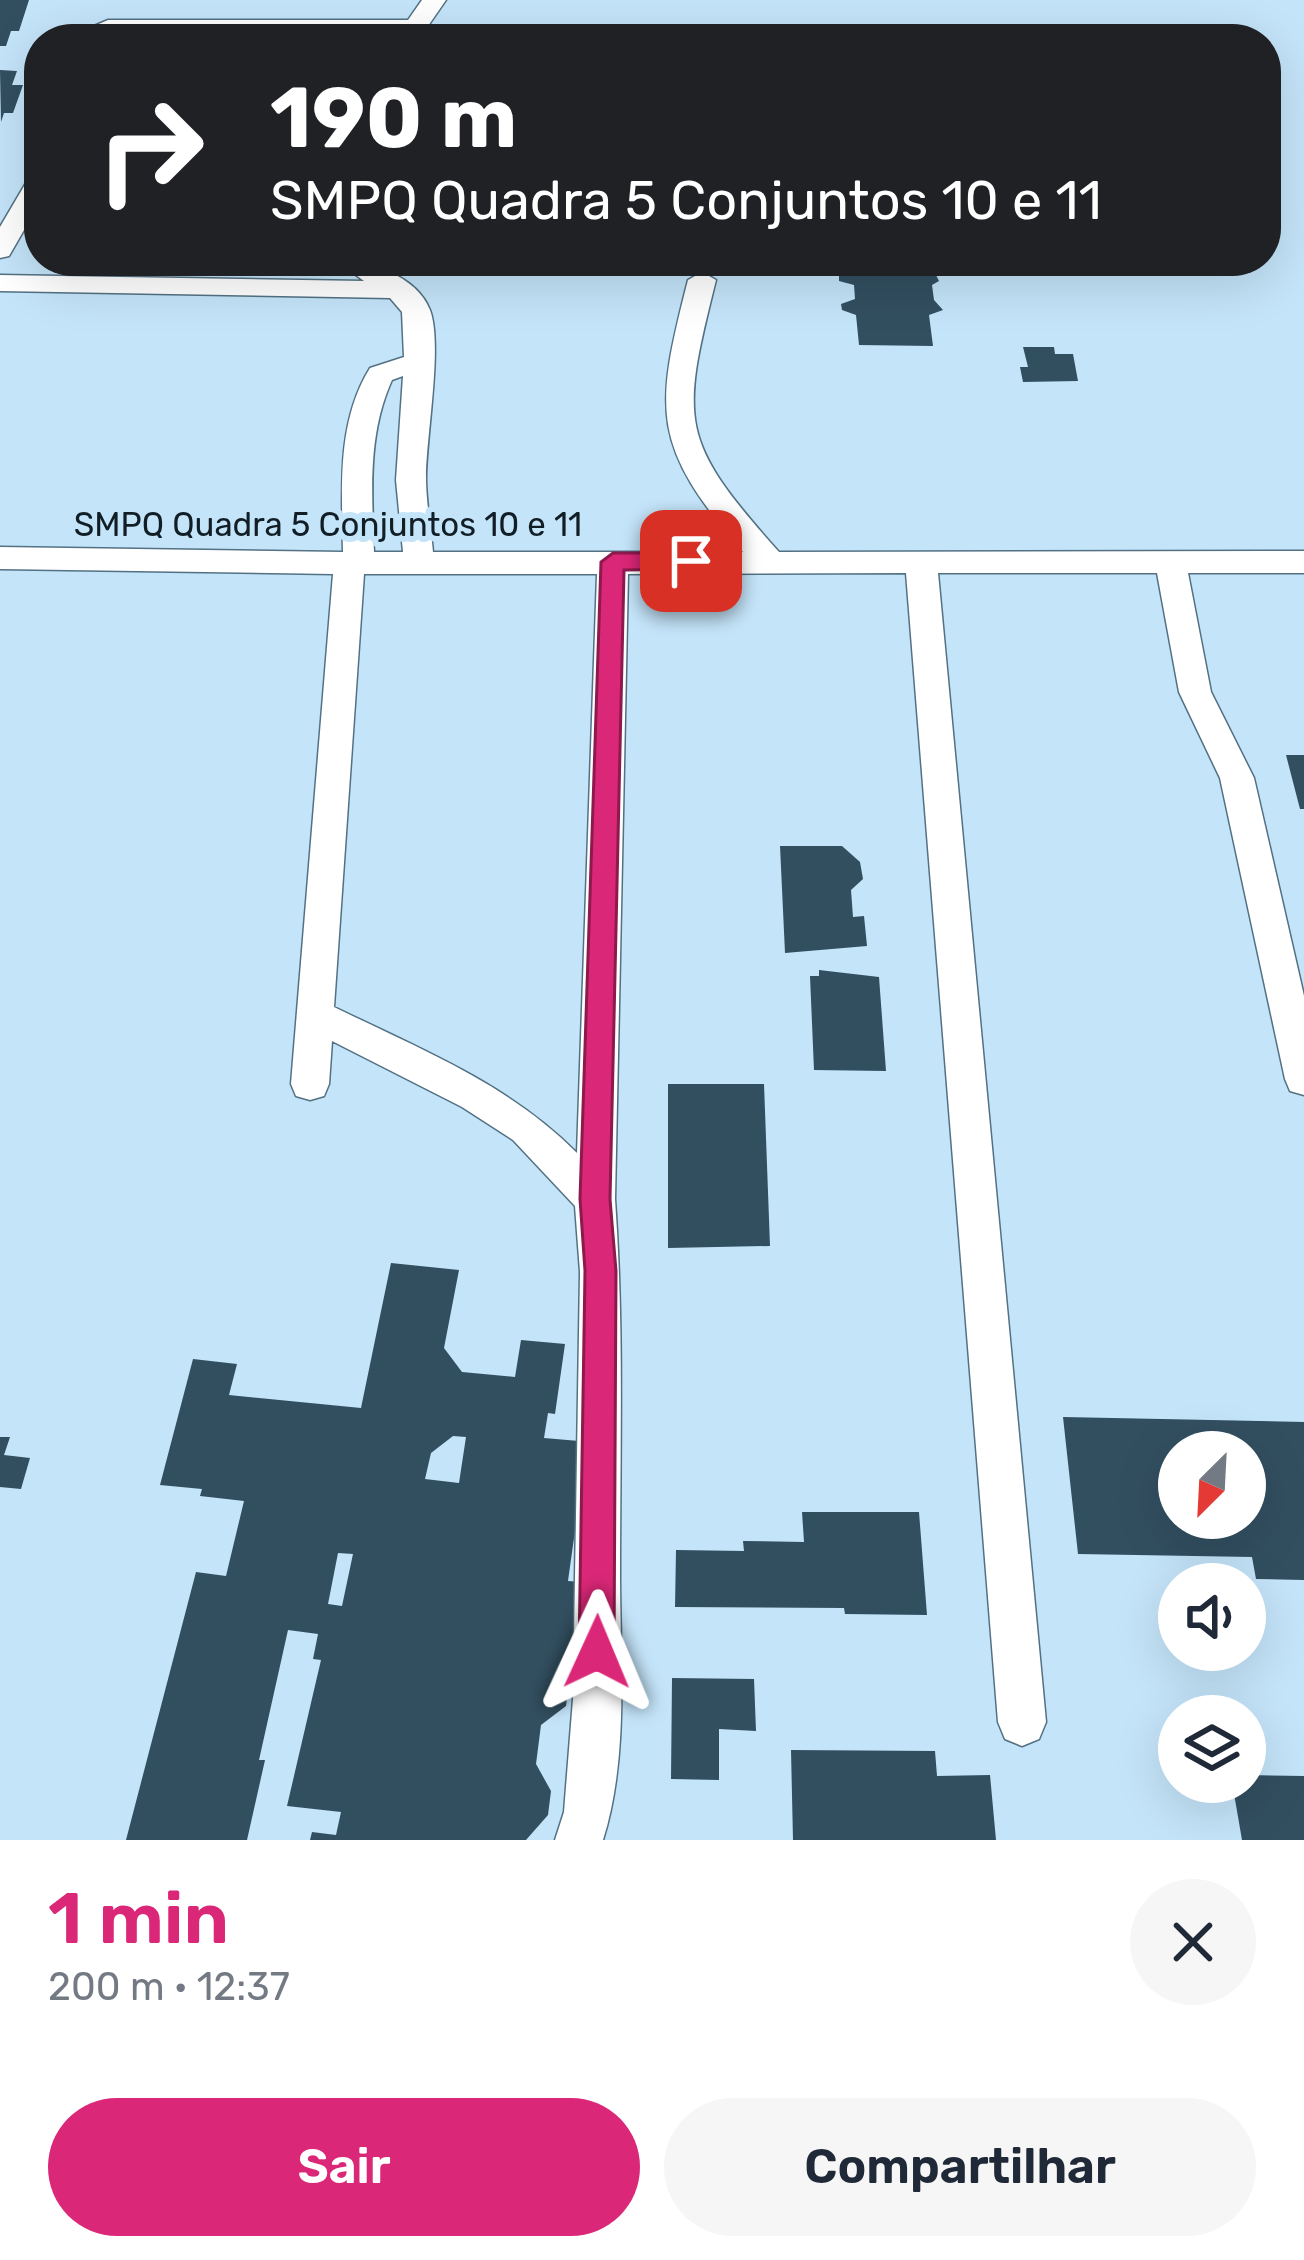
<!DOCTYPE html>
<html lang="pt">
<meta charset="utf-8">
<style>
body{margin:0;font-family:Rubik,sans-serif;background:#f6f6f7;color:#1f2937;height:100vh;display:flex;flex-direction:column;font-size:45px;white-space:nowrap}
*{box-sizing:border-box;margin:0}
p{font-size:39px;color:#747a83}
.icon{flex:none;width:66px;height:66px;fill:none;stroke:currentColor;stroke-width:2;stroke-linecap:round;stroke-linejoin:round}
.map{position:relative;height:1840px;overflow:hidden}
.drawer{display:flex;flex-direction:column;background:#fff;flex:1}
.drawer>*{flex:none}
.hud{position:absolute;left:24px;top:24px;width:1257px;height:252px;border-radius:48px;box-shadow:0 12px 48px #0002;background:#202124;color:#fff;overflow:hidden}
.needle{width:78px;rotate:204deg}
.buttons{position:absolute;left:1158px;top:1431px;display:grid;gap:24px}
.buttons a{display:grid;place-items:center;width:108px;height:108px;border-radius:50%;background:#fff;box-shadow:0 12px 48px #0002;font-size:60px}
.pin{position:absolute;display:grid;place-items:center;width:102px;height:102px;color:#fff;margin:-51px;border-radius:24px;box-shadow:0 6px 18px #0006}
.me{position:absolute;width:132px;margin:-66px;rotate:1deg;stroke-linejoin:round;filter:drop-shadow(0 0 9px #0008)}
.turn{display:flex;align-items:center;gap:42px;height:252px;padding:0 48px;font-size:54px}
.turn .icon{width:156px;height:156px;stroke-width:2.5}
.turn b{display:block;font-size:84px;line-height:102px}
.round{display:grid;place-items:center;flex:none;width:126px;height:126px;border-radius:63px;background:#f6f6f7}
.overview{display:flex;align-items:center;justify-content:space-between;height:204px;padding:0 48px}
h1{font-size:72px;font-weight:600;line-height:90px;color:#db2777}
.cta{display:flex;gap:24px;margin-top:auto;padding:24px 48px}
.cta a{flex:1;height:138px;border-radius:72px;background:#db2777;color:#fff;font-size:48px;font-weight:600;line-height:138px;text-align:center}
.cta a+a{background:#f6f6f7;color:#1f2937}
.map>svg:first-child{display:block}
.building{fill:#324f60;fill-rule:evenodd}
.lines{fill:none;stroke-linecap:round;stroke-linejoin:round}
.minor-casing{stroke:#537183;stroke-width:3}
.minor{fill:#fff;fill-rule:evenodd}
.route{fill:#db2777;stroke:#8e194d;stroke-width:3}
.labels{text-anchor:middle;stroke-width:12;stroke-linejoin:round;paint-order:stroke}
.street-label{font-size:33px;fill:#121e25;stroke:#c4e4f9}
</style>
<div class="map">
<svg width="1304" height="1840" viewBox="0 0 1304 1840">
<rect width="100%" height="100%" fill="#c4e4f9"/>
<path class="building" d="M0,0H29L19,31H11L6,46H0Z
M0,70L17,71L12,85H23L13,113H4L1,122Z
M852,261H929L939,281L932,285L934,300L943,310L929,315L933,346L859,345L856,315L842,310L841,304L855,299L854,285L839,281V275L852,271Z
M1023,347H1054L1055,354H1073L1078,381L1023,382L1020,367H1028Z
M1286,755H1304V809H1300Z
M780,846H842L860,862L863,879L851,890L853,917L864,916L867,946L785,953Z
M819,970L879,977L886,1071L814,1070L810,976H819Z
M668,1084H764L770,1246L668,1248Z
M391,1263L459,1270L444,1348L462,1372L515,1377L521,1340L565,1344L555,1414L548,1413L544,1438L579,1441L585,1459L568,1581L582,1582L566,1706L541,1725L536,1764L551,1791L548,1815L526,1840H310L312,1832L336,1835L341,1812L287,1806L321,1660L313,1659L318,1634L288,1630L259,1760H265L247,1840H126L196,1572L226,1576L244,1501L200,1496L202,1489L160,1485L193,1359L237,1364L229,1395L361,1408ZM453,1436L466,1437L459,1483L425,1479L431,1453ZM338,1553L353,1554L342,1606L328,1604Z
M1063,1417L1304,1422V1580L1256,1579L1252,1557L1078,1554ZM1179,1452H1245V1518H1179Z
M0,1437H10L4,1455L30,1458L21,1489L0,1487Z
M802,1512H919L927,1615L845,1614L844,1608L675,1607L676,1550L744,1551L743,1541L804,1542Z
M672,1678L754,1679L756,1731L719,1729V1780L671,1779Z
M791,1750L935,1751L937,1776L990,1775L996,1840H793Z
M1245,1775L1304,1776V1840H1242L1232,1782H1245Z"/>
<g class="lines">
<g class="minor-casing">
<path id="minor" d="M422,0H446L419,39H395L399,34H111L64,39L108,20H408Z
M39,173V204L9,256L0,258V227L30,176Z
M337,261C369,261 416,275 430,310C443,345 426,437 426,478C426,502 431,528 433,552H743C651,445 654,412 688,280L702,272L716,280C680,423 679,440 779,552L1304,551V573H1188L1211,692L1254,778L1304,996V1095L1290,1091L1285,1079L1220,778L1179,692L1157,573H938L1046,1722L1039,1739L1022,1746L1005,1739L998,1722L906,573L628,574L615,1199C624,1324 620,1450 620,1575C620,1661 629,1758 603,1840H555L564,1812L573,1699L580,1272L575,1206L513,1140L462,1107L332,1041L329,1084L324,1096L310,1100L296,1096L291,1084L333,574L0,569V547L343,552C342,490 336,423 370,368L404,357L402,312L390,298L0,291V275L364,281ZM403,376L396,480L403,552H374C372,494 367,435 392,380ZM364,574H597L577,1153C509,1084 420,1049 334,1007Z"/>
</g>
<use href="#minor" class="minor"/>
</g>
<path class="route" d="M613,553H691L703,561L691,569L624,570L610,1199L616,1271L614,1652L609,1664L597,1669L584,1664L579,1652L585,1271L580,1199L601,562Z"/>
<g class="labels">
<g class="street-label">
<text x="328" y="536">SMPQ Quadra 5 Conjuntos 10 e 11</text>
</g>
</g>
</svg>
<div class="buttons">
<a><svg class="needle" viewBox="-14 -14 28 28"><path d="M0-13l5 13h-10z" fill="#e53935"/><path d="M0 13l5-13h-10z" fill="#747a83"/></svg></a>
<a><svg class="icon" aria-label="sound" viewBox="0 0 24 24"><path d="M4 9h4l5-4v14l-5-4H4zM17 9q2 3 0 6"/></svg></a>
<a><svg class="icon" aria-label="layers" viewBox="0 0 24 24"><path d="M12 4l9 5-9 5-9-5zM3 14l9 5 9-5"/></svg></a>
</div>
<div class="pin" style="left:691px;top:561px;background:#d93025"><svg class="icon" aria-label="arrive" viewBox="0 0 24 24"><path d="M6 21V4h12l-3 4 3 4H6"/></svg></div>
<svg class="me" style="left:597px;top:1652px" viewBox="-20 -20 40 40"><path d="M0-17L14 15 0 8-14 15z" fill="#db2777" stroke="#fff" stroke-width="4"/></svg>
<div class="hud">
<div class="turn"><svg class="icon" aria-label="right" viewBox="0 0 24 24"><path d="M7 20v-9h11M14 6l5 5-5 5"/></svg><div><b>190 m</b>SMPQ Quadra 5 Conjuntos 10 e 11</div></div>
</div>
</div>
<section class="drawer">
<div class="overview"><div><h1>1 min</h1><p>200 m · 12:37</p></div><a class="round"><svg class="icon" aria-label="close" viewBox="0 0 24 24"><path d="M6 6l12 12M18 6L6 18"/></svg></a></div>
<div class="cta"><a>Sair</a><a>Compartilhar</a></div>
</section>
